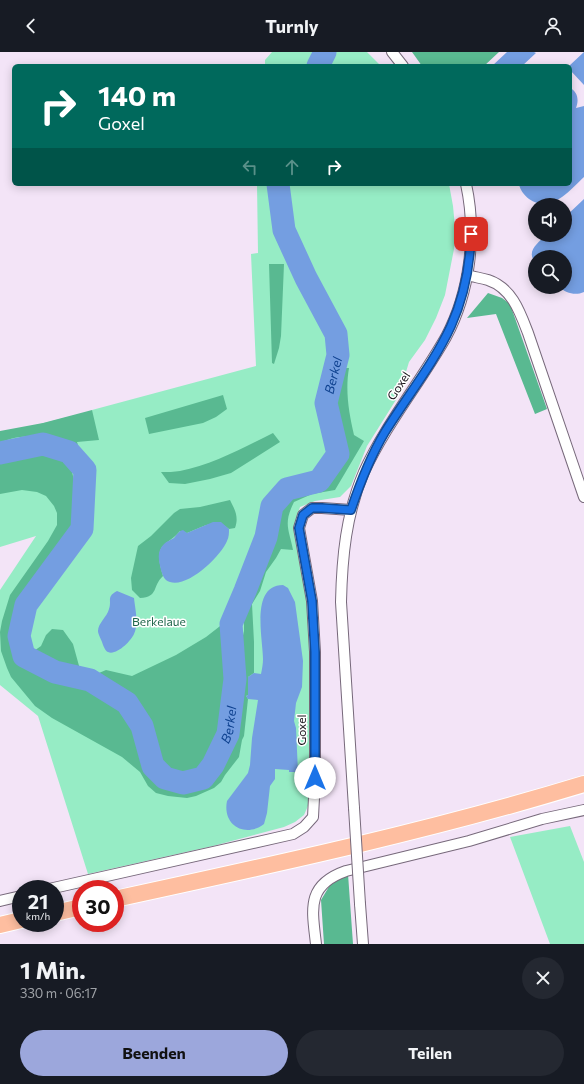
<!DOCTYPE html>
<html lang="de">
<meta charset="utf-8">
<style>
body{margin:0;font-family:Commissioner,sans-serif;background:#242831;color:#f1f3f6;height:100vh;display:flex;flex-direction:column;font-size:15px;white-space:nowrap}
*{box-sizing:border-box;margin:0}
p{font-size:13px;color:#9ea1a6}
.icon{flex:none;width:22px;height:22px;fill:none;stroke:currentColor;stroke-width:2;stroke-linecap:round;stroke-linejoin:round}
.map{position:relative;height:892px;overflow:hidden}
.details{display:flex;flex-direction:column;background:#171b24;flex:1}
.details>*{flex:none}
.top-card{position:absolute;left:12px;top:12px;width:560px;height:122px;border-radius:6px;box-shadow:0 2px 10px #0003;background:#00695c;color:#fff;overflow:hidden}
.fabs{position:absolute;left:528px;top:146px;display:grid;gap:8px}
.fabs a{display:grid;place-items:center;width:44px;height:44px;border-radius:50%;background:#171b24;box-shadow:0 2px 10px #0003;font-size:20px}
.speed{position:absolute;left:12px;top:828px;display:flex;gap:8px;font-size:20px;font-weight:700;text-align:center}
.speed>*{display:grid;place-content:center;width:52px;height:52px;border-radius:50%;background:#171b24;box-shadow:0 2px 10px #0003;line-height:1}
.speed small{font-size:10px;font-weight:400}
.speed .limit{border:6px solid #d22;background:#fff;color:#111}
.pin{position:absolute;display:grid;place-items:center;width:34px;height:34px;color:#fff;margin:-17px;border-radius:8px;box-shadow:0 2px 6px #0006}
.me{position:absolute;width:44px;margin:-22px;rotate:0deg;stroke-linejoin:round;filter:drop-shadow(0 0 3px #0008)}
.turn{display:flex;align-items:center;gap:14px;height:84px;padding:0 20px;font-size:18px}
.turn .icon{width:52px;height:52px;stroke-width:2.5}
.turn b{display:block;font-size:28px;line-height:34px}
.lanes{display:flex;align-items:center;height:38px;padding:0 20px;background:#0003;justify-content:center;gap:20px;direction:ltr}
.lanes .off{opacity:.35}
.round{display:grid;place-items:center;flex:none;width:42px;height:42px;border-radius:21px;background:#242831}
.headline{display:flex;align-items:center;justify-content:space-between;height:68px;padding:0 20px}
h1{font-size:24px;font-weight:700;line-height:30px}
.action{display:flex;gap:8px;margin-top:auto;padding:8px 20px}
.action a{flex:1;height:46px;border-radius:24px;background:#9ca7dc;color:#111;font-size:16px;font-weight:700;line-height:46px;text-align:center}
.action a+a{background:#242831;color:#f1f3f6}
header{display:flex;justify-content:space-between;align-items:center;height:52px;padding:0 20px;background:#171b24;font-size:18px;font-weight:700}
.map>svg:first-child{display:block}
.green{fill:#96ecc5}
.forest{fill:#59b991}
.water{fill:#749ee1}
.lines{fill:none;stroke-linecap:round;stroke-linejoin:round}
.river{stroke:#749ee1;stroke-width:23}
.minor-casing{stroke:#77697b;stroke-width:12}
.primary-casing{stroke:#fff;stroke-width:18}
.minor{stroke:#fff;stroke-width:10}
.primary{stroke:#febea0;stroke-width:16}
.minor-bridge-casing{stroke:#77697b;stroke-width:12;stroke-linecap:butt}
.minor-bridge{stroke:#fff;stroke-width:10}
.route-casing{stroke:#114b97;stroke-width:10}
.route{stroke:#1a73e8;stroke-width:7}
.labels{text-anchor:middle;stroke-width:3;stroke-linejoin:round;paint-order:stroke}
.street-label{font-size:12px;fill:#171219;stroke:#fff}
.park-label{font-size:12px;fill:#1e664b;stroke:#fff}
.water-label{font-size:13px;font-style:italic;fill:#0f4290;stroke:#fff}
</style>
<header><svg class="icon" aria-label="back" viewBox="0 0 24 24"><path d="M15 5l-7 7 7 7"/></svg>Turnly<svg class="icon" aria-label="person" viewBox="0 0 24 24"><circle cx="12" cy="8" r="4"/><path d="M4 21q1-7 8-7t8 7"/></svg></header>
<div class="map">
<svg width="584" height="892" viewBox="0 0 584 892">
<rect width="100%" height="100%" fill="#f3e4f7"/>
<path class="green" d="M272,0H367L381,14H265V8Z
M257,132H449L453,154L455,175L454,197L445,243L436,266L425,288L409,310L399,343L367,394L351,434L340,445L315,449L300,455L295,471L308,557L314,674L311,747L304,763L295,770L284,775L213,794L88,822L38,664L0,633V538L36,484L0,495V382L92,359V358L256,314L251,202L258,201Z
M570,774L584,810V892H550L510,785Z"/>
<path class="forest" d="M412,0H499L484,14H422Z
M269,212H284L281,284L279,296L274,312L272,311Z
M488,241L502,246L510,252L547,357L535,362L496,262L467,266Z
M344,316H349C345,339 349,361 354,383L364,389L335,438L312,442L294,450C283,472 289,477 293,498L281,497L276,506L266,520L260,539L252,552L254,590V621L248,625V643L246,644L248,647L244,684L242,688L239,705L225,723L221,730L214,736L196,744L187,746L168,744L156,741L148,734L140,720L122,705L52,666L35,654L11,625L7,616L1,599L0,580L2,569L10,543L48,489L57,473V461L54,454L46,444L37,440L22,438L0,442V409L26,403H38L49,404L61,408L68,414L72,420L74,428L72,473L61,493L32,532L20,552L13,577L12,593L17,608L37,620L55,627L85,633L115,649L134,674L141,701L150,720L161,730L173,736L190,737L200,735L217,725L223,717L238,686L244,636L241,592L244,579V562L250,546L256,535L262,516L271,502L273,495L278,457L289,443L324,431L332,425L339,417L343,409L345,399L346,388L332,348L342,329Z
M223,343L227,357L216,365L203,371L149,382L145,366Z
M92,358L99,388L77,390L78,393C56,384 21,380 0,391V379L43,371Z
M273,381L280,390L231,421L210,427L185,432L169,431L161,420C168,420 174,420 180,419C212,413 245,395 273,381Z
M230,448C235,458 239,465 235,476L229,477C216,465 201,476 187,481L180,479C176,484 171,487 166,491C155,499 160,513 163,524C152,534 159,545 140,546L132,538L131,526L138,494L151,484L174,461L180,457L200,455Z
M224,571H227L226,656L221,679L214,690L207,713L201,722L191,726H181L166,723L158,714L148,674L135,646L109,630L99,621L106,618L132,624L176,603L206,585Z
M52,577L63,578L73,592L81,621L63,616L31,601L41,594L46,583Z
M348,822L353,892H324L321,848L330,833Z"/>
<path class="water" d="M507,0H534L536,1L522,14H492Z
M584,0V33L570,18L569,14Z
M570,36C578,40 579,48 576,56L584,54V125C569,139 551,162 529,147C524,143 520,138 519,132H570Z
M584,147V240C575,244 566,241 559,235H565V205H535V210C526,199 538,191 546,183H565V165Z
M213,470H221L229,477C229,481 229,485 227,489C221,504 188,536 170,530C164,528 163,524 161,518C159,509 156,500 164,492C167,489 171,488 174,486C177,482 179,479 183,478L187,481Z
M283,533L288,536L295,550L303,609L302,635L296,651L294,669L296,676L298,720H289V718L275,717V727L270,734L267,761L264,772C246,786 222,774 227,749L248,721L250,713L252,686L258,648L248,647L246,644L248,643V625L254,621L261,622C262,617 263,612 263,607C263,587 250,533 283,533Z
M117,539L134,546C135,556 139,572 134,582C131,589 116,604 108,600C105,599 103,593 102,590C101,587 98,582 98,579C98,571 107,565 109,557C112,548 106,545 117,539Z"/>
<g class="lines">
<g class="river">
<path d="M318,14L325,0"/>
<path id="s1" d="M0,401L43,392L69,400L85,418L82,477L26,553L19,584L24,604L55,620L90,628L127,651L142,674L153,714L165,726L183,731L203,726L213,713L228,682L235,627L231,572L245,539L266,485L272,454L287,437L319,429L338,402L326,351L338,303L336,282L306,226L284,178L278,132"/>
</g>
<g class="minor-casing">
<path id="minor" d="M392,0L403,14
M467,223C474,225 481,226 488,228C512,236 520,260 528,281L584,445
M354,756L341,550C342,505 346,462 364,420C386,372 420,331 446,285C470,240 477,182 466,132
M49,837L293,782L304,775L313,765L315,726V600L312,549L299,476L303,463L312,456H322L351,458
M0,849L21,844
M360,852L363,892
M316,892C312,857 306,833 346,819L469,789L542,767L584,758"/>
</g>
<g class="primary-casing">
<path id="primary" d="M115,847C272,813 430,779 584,732
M55,861L81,855
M0,873L21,868"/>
</g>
<use href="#minor" class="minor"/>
<use href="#primary" class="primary"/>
<g class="minor-bridge-casing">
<path id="minor-bridge" d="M354,756L360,852"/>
</g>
<use href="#minor-bridge" class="minor-bridge"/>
</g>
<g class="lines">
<g class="route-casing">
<path id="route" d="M315,726V600L312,549L299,476L303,463L312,456H322L351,458C360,431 370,405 385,380C406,346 434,311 451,274C464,245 470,214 471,182"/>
</g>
<use href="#route" class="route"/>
</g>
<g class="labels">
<g class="street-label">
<text transform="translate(399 334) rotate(-57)" y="4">Goxel</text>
<text transform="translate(302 678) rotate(-90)" y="4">Goxel</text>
</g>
<g class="park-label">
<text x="159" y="574">Berkelaue</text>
</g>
<g class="water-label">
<text dy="5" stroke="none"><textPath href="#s1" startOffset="997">Berkel</textPath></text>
<text dy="5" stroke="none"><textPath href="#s1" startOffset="601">Berkel</textPath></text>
</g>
</g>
</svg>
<div class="fabs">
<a><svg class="icon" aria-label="sound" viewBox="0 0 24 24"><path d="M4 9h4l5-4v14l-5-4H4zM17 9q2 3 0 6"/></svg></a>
<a><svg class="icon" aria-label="search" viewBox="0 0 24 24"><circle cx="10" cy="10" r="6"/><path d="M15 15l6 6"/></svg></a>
</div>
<div class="speed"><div>21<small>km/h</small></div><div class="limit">30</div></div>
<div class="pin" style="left:471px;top:182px;background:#d93025"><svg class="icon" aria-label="arrive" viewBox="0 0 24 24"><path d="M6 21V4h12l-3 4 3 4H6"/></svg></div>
<svg class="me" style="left:315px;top:726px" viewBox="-20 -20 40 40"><circle r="19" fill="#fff"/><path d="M0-13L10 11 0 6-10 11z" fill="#1a73e8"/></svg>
<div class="top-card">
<div class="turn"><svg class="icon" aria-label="right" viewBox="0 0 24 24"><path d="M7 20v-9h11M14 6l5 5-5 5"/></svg><div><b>140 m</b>Goxel</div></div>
<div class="lanes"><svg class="icon off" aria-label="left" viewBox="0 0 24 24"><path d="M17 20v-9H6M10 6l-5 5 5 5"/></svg><svg class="icon off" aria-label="ahead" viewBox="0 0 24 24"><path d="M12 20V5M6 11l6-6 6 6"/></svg><svg class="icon" aria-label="right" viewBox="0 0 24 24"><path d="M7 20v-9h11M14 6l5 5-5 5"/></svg></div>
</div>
</div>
<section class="details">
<div class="headline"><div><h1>1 Min.</h1><p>330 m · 06:17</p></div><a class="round"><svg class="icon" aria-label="close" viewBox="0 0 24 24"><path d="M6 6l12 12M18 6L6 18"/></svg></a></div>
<div class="action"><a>Beenden</a><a>Teilen</a></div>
</section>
